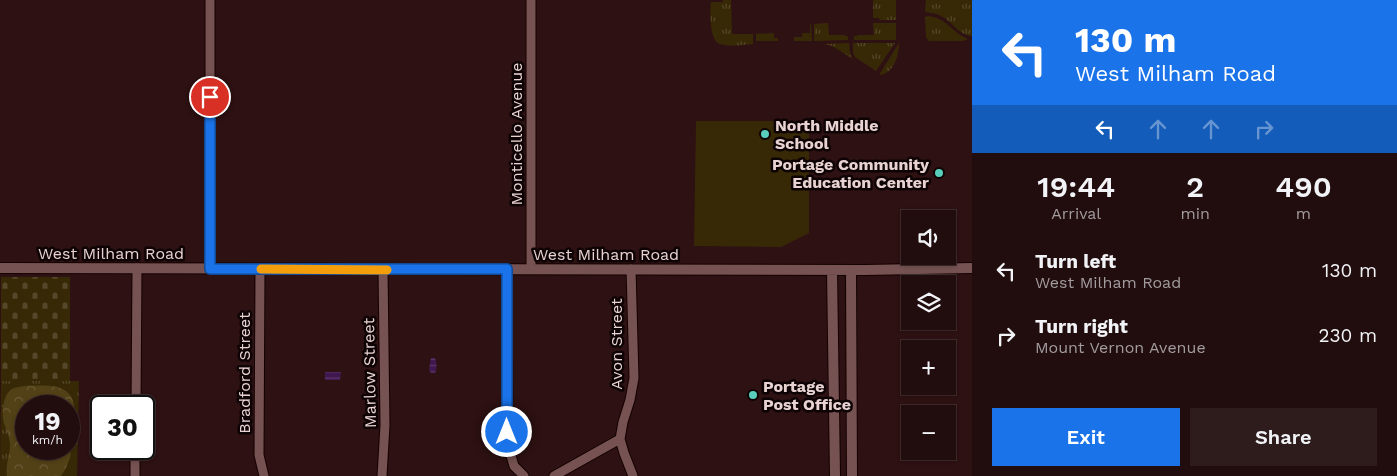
<!DOCTYPE html>
<meta charset="utf-8">
<style>
body{margin:0;font-family:"Work Sans",sans-serif;background:#2e1b1c;color:#f1f3f6;height:100vh;display:flex;flex-direction:column;font-size:19px;white-space:nowrap}
*{box-sizing:border-box;margin:0}
p{font-size:16px;color:#a29c9e}
.icon{flex:none;width:28px;height:28px;fill:none;stroke:currentColor;stroke-width:2;stroke-linecap:round;stroke-linejoin:round}
.map{position:relative;flex:1;overflow:hidden}
.drawer{display:flex;flex-direction:column;background:#220d0e;width:425px}
.drawer>*{flex:none}
.top-card{background:#1a73e8;color:#fff;overflow:hidden}
.buttons{position:absolute;left:901px;top:210px;display:grid;gap:10px}
.buttons a{display:grid;place-items:center;width:55px;height:55px;border-radius:0px;background:#220d0e;box-shadow:0 1px 4px #0004,0 0 0 1px #3f2d2e;font-size:25px}
.speed{position:absolute;left:15px;top:395px;display:flex;gap:10px;font-size:25px;font-weight:700;text-align:center}
.speed>*{display:grid;place-content:center;width:65px;height:65px;border-radius:50%;background:#220d0e;box-shadow:0 1px 4px #0004,0 0 0 1px #3f2d2e;line-height:1}
.speed small{font-size:12px;font-weight:400}
.speed .limit{border:2px solid #111;border-radius:8px;background:#fff;color:#111}
.pin{position:absolute;display:grid;place-items:center;width:42px;height:42px;color:#fff;margin:-21px;border:2px solid #fff;border-radius:50%;box-shadow:0 1px 5px #0007}
.me{position:absolute;width:55px;margin:-28px;rotate:0deg;stroke-linejoin:round;filter:drop-shadow(0 0 4px #0008)}
.turn{display:flex;align-items:center;gap:18px;height:105px;padding:0 20px;font-size:22px}
.turn .icon{width:65px;height:65px;stroke-width:2.5}
.turn b{display:block;font-size:35px;line-height:42px}
.lanes{display:flex;align-items:center;height:48px;padding:0 20px;background:#0003;justify-content:center;gap:25px;direction:ltr}
.lanes .off{opacity:.35}
.eta{display:flex;justify-content:space-evenly;align-items:center;height:85px;text-align:center}
.eta b{font-size:30px;font-weight:600;line-height:35px}
.cta{display:flex;gap:10px;margin-top:auto;padding:10px 20px}
.cta a{flex:1;height:58px;border-radius:0px;background:#1a73e8;color:#fff;font-size:20px;font-weight:600;line-height:58px;text-align:center}
.cta a+a{background:#2e1b1c;color:#f1f3f6}
ul{padding:0;list-style:none}
li{display:flex;align-items:center;gap:15px;height:65px;padding:0 20px}
li div{flex:1}
li b{display:block;font-size:19px}
li em{font-style:normal}
main{display:flex;flex:1;min-height:0}
.map>svg:first-child{display:block}
.grass{fill:url(#grass-tufts);fill-rule:evenodd}
.forest{fill:url(#forest-crowns);fill-rule:evenodd}
.cemetery{fill:url(#cemetery-stones)}
.pitch{fill:#382906}
.water{fill:url(#water-rules)}
.lines{fill:none;stroke-linecap:round;stroke-linejoin:round}
.minor-casing{stroke:#140001;stroke-width:11}
.tertiary-casing{stroke:#140001;stroke-width:12}
.minor{stroke:#765252;stroke-width:9}
.tertiary{stroke:#765252;stroke-width:10}
.route-casing{stroke:#114b97;stroke-width:12}
.route{stroke:#1a73e8;stroke-width:9}
.slow{stroke:#f59e0b;stroke-width:9}
.poi-dot{fill:#5acebd;stroke:#0e0304;stroke-width:2}
.labels{text-anchor:middle;stroke-width:5;stroke-linejoin:round;paint-order:stroke}
.poi-label{font-size:16px;font-weight:bold;fill:#e8d3d2;stroke:#0e0304;text-anchor:start}
.street-label{font-size:16px;fill:#e8d3d2;stroke:#0e0304}
</style>
<main>
<div class="map">
<svg width="972" height="476" viewBox="0 0 972 476">
<defs>
<pattern id="grass-tufts" width="24" height="20" patternUnits="userSpaceOnUse" patternTransform="scale(1.25)"><rect width="24" height="20" fill="#382906"/><path d="M3 7l-1-3M5 7V3M7 7l1-3M15 17l-1-3M17 17v-4M19 17l1-3" fill="none" stroke="#554729"/></pattern>
<pattern id="forest-crowns" width="20" height="18" patternUnits="userSpaceOnUse" patternTransform="scale(1.25)"><rect width="20" height="18" fill="#524016"/><path d="M2 6a3 3 0 1 1 6 0M12 15a3 3 0 1 1 6 0" fill="none" stroke="#6b5b37"/></pattern>
<pattern id="cemetery-stones" width="16" height="16" patternUnits="userSpaceOnUse" patternTransform="scale(1.25)"><rect width="16" height="16" fill="#382906"/><path d="M2 7V4a2 2 0 0 1 4 0v3zM10 15v-3a2 2 0 0 1 4 0v3z" fill="#554729"/></pattern>
<pattern id="water-rules" width="6" height="5" patternUnits="userSpaceOnUse" patternTransform="scale(1.25)"><rect width="6" height="5" fill="#40174f"/><path d="M0 2.5h6" fill="none" stroke="#5c3867"/></pattern>
</defs>
<rect width="100%" height="100%" fill="#2e1112"/>
<path class="grass" d="M723,0H731L732,34H753V44C743,45 729,47 720,44C709,40 710,12 711,2H723Z
M873,0H896V20H880L879,18H873Z
M926,0H972V36C958,35 953,22 941,16C936,13 931,13 925,12Z
M928,16C947,18 951,32 968,39L963,41H929L926,37L925,17Z
M828,23L829,35H845V36H848V40L814,41V24Z
M873,23H896V40H854V36H857V35H874Z
M810,24H811L812,41H794V37H802V33H810Z
M774,33V38H778V41H756V34Z
M849,43L850,53L853,59L832,46L824,44Z
M853,43H895L876,71L855,57L853,53Z
M899,43C899,57 893,74 879,75Z
M1,381H79L77,476H0ZM26,406H69V449H26Z"/>
<path class="forest" d="M24,386C42,386 70,381 74,405C72,428 76,457 61,476H7C5,465 10,456 10,445C10,438 7,432 5,426C1,416 2,395 12,389C16,387 20,387 24,386ZM26,406H69V449H26Z"/>
<path class="cemetery" d="M1,277H70V381H1Z"/>
<path class="pitch" d="M696,121H809V233L781,247L694,246Z"/>
<path class="water" d="M431,358H435C437,363 437,369 435,373H431L429,370Z
M325,372H341L340,380H325Z"/>
<g class="lines">
<g class="minor-casing">
<path id="minor" d="M210,0V269
M531,0V269
M260,269L259,455L264,476
M507,269L508,445L514,466L524,476
M631,269L634,378L630,400L623,422L620,439L624,453L633,476
M136,406L137,268
M135,476V449
M382,476L385,425L383,269
M554,476L620,439"/>
</g>
<g class="tertiary-casing">
<path id="tertiary" d="M0,268L865,270L972,268
M832,270L835,476
M851,270L852,476"/>
</g>
<use href="#minor" class="minor"/>
<use href="#tertiary" class="tertiary"/>
</g>
<g class="lines">
<g class="route-casing">
<path id="route" d="M210,97V269H507V432"/>
</g>
<use href="#route" class="route"/>
<path class="slow" d="M261,269L387,270"/>
</g>
<g class="poi-dot">
<circle cx="765" cy="134" r="5"/>
<circle cx="939" cy="173" r="5"/>
<circle cx="753" cy="395" r="5"/>
</g>
<g class="labels">
<g class="poi-label">
<text x="775" y="131">North Middle<tspan x="775" dy="18">School</tspan></text>
<text x="929" y="170" text-anchor="end">Portage Community<tspan x="929" dy="18">Education Center</tspan></text>
<text x="763" y="392">Portage<tspan x="763" dy="18">Post Office</tspan></text>
</g>
<g class="street-label">
<text transform="translate(516 134) rotate(-90)" y="6">Monticello Avenue</text>
<text x="111" y="259">West Milham Road</text>
<text x="606" y="260">West Milham Road</text>
<text transform="translate(616 344) rotate(-90)" y="6">Avon Street</text>
<text transform="translate(244 373) rotate(-90)" y="6">Bradford Street</text>
<text transform="translate(369 373) rotate(-91)" y="6">Marlow Street</text>
</g>
</g>
</svg>
<div class="buttons">
<a><svg class="icon" aria-label="sound" viewBox="0 0 24 24"><path d="M4 9h4l5-4v14l-5-4H4zM17 9q2 3 0 6"/></svg></a>
<a><svg class="icon" aria-label="layers" viewBox="0 0 24 24"><path d="M12 4l9 5-9 5-9-5zM3 14l9 5 9-5"/></svg></a>
<a>+</a>
<a>−</a>
</div>
<div class="speed"><div>19<small>km/h</small></div><div class="limit">30</div></div>
<div class="pin" style="left:210px;top:97px;background:#d93025"><svg class="icon" aria-label="arrive" viewBox="0 0 24 24"><path d="M6 21V4h12l-3 4 3 4H6"/></svg></div>
<svg class="me" style="left:507px;top:432px" viewBox="-20 -20 40 40"><circle r="17" fill="#1a73e8" stroke="#fff" stroke-width="3"/><path d="M0-11L8 9 0 5-8 9z" fill="#fff"/></svg>
</div>
<section class="drawer">
<div class="top-card">
<div class="turn"><svg class="icon" aria-label="left" viewBox="0 0 24 24"><path d="M17 20v-9H6M10 6l-5 5 5 5"/></svg><div><b>130 m</b>West Milham Road</div></div>
<div class="lanes"><svg class="icon" aria-label="left" viewBox="0 0 24 24"><path d="M17 20v-9H6M10 6l-5 5 5 5"/></svg><svg class="icon off" aria-label="ahead" viewBox="0 0 24 24"><path d="M12 20V5M6 11l6-6 6 6"/></svg><svg class="icon off" aria-label="ahead" viewBox="0 0 24 24"><path d="M12 20V5M6 11l6-6 6 6"/></svg><svg class="icon off" aria-label="right" viewBox="0 0 24 24"><path d="M7 20v-9h11M14 6l5 5-5 5"/></svg></div>
</div>
<div class="eta">
<div><b>19:44</b><p>Arrival</p></div>
<div><b>2</b><p>min</p></div>
<div><b>490</b><p>m</p></div>
</div>
<ul>
<li><svg class="icon" aria-label="left" viewBox="0 0 24 24"><path d="M17 20v-9H6M10 6l-5 5 5 5"/></svg><div><b>Turn left</b><p>West Milham Road</p></div><em>130 m</em></li>
<li><svg class="icon" aria-label="right" viewBox="0 0 24 24"><path d="M7 20v-9h11M14 6l5 5-5 5"/></svg><div><b>Turn right</b><p>Mount Vernon Avenue</p></div><em>230 m</em></li>
</ul>
<div class="cta"><a>Exit</a><a>Share</a></div>
</section>
</main>
